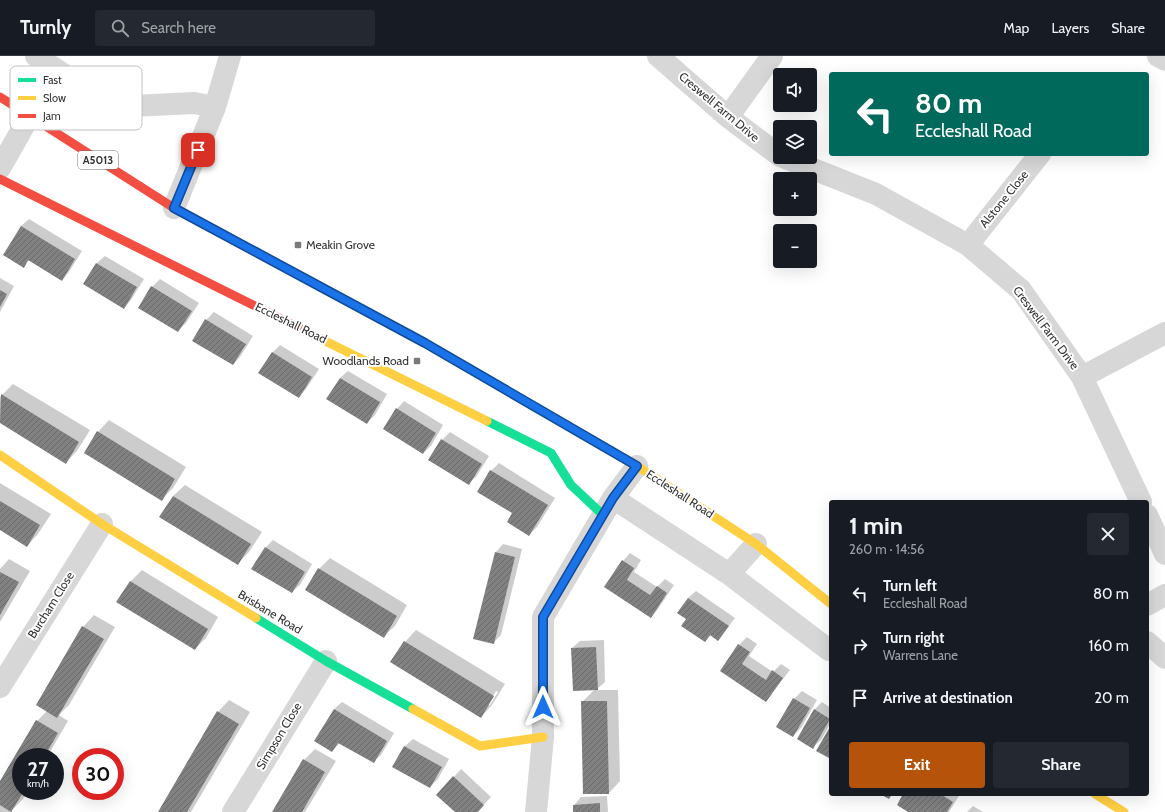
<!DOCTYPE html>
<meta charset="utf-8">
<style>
body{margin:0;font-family:Cabin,sans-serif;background:#242831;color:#f1f3f6;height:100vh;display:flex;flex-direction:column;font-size:15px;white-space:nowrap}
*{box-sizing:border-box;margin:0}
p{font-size:13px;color:#9ea1a6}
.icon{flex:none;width:22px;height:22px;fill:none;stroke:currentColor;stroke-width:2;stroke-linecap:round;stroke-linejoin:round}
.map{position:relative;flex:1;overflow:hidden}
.drawer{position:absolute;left:829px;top:444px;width:320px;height:296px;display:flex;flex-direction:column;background:#171b24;border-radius:4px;box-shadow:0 4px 16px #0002}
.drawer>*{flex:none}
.top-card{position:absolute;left:829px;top:16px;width:320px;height:84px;border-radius:4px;box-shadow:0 4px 16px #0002;background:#00695c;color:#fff;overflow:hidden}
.controls{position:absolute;left:773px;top:12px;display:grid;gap:8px}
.controls a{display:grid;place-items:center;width:44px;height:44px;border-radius:4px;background:#171b24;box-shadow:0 4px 16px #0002;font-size:20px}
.speed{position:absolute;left:12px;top:692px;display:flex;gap:8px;font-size:20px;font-weight:700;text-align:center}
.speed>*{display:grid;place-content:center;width:52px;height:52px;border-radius:50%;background:#171b24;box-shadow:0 4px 16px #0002;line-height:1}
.speed small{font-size:10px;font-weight:400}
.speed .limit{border:6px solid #d22;background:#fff;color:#111}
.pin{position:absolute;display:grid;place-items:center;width:34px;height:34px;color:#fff;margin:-17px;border-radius:8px;box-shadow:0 2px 6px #0006}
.me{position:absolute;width:44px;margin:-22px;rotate:0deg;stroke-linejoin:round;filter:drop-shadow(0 0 3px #0008)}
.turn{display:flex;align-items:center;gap:14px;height:84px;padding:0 20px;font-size:18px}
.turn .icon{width:52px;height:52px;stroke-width:2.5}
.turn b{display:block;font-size:28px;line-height:34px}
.round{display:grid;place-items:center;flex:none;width:42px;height:42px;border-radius:4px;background:#242831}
.overview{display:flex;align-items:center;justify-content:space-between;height:68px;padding:0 20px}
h1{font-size:24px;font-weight:800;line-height:30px}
.cta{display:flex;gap:8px;margin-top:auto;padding:8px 20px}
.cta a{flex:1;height:46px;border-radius:4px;background:#b45309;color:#fff;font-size:16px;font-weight:800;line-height:46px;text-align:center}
.cta a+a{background:#242831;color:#f1f3f6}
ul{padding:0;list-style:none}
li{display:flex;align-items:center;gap:12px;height:52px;padding:0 20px}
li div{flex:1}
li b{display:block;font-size:15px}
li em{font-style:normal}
header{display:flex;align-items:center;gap:24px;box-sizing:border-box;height:56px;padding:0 20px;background:#171b24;border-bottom:1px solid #363941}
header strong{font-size:19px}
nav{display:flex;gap:22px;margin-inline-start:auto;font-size:14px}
.search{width:280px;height:36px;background:#242831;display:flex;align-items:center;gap:10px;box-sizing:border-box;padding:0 14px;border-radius:4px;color:#9ea1a6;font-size:15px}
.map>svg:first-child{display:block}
.shadow{fill:#0003;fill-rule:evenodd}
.building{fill:url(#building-hatch)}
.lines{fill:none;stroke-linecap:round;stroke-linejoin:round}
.street{stroke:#d7d7d7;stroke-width:22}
.fast{stroke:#16e098;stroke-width:9}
.slow{stroke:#ffcf43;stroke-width:9}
.jam{stroke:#f24e42;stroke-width:9}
.route-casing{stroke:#114b97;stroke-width:10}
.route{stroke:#1a73e8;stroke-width:7}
.poi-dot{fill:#7a7a7a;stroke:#fff;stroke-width:1.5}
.labels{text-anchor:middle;stroke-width:4;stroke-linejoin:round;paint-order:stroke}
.shield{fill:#fff;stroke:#707070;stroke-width:1}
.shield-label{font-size:11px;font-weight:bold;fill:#333}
.street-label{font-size:12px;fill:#333;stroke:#fff}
.poi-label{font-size:12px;fill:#333;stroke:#fff;text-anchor:start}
.key{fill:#fff;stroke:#c2c2c2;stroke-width:1}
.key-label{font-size:11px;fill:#333}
</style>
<header>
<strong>Turnly</strong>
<div class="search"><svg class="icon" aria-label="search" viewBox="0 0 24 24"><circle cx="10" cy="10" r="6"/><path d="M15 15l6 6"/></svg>Search here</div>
<nav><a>Map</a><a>Layers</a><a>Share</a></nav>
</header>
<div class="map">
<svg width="1165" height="756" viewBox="0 0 1165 756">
<defs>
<pattern id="building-hatch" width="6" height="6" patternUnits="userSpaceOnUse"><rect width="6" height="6" fill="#818181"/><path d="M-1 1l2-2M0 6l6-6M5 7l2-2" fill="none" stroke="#6a6a6a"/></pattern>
</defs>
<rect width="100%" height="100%" fill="#fff"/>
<path class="shadow" d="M29,163L82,195L69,216L62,224L30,204L23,210L21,170Z
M105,200L144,223L131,244L124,252L85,228L97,207Z
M0,222L14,230L0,256Z
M160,223L199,247L186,267L178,275L152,231Z
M214,256L253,280L240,301L233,308L194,285L206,264Z
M280,289L319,313L306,333L299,341L260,317L273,296Z
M348,315L387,338L375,359L367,367L340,322Z
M13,328L90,374L77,395L66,406L0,366V341Z
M404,345L443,369L431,390L423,397L397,353Z
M109,364L186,411L173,432L162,443L98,376Z
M450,376L489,400L476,421L468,428L429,404L442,384Z
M499,407L555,442L537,471L529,479L514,457L491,415Z
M0,427L51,458L38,478L27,490L0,473Z
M185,429L262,476L249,496L237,508L173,440Z
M273,484L312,508L300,529L292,536L265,492Z
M503,488L522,493L501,579L493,587L474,582L496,496Z
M630,497L641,504L634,516L657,531L665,523L674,529L658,553L651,561L606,531L623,505Z
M330,502L407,549L395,570L383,581L319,513Z
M9,503L30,515L0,566V513Z
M142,514L218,561L206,582L195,593L130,526Z
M696,535L735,562L718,584L711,579L705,585L687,562L688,542Z
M94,559L115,571L69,649L59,659L68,665L47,701H21V735H28L23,743L11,755L13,756H0V727L37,665L47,655L83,571Z
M416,574L505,628L492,649L481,661L405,586ZM496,635L498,636L490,649H488Z
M747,581L757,588L749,600L773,616L781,608L790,614L766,645L721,615L739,589Z
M604,584L605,626L596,634H618L620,725L609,737L582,646L594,634L572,592L580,585Z
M802,635L817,644L801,672L793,680L794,643Z
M229,644L250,656L191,756H159L218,656Z
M342,646L394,677L381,699L373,706L340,687L332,695L334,653Z
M822,646L831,652V666L821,684L813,691L814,654Z
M413,683L449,703L438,723L430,731L394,711L405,690Z
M315,693L336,705L305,756H273L304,704Z
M461,713L491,741L477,756H456L454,721Z
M904,738H960L949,756H910Z
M607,740L608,756H574V749L581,741Z
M973,750L983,756H967Z"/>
<path class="building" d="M21,170L75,203L62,225L28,204L24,212L3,199Z
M96,207L137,231L124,253L83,228Z
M151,230L192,255L178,276L138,252Z
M0,234L7,238L0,251Z
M205,263L246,288L233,309L192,285Z
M272,296L312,321L299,342L258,317Z
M340,322L380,346L367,368L326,343Z
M1,338L79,386L66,408L0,367Z
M396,352L436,377L423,398L383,373Z
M97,375L175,423L162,445L84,397Z
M441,383L482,408L469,429L428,404Z
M490,414L548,449L529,480L507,466L512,457L477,436Z
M173,440L251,488L238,509L159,461Z
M0,445L40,469L27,491L0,474Z
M265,491L305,516L292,537L251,513Z
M495,496L515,501L494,588L473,583Z
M622,504L634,512L627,524L650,539L657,530L667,537L651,562L604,531Z
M318,512L397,560L384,582L305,534Z
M0,516L19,526L0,559Z
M130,525L208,573L195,594L116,546Z
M688,542L729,570L718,585L710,579L705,586L681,570L686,563L677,557Z
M82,570L104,583L57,662L36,649Z
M404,585L494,640L481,662L390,606Z
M738,588L750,596L742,608L766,624L772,614L783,622L766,646L720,615Z
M596,591L598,634L573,635L571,592Z
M793,642L810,652L793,681L776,671Z
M581,645H607L609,738H583Z
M334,653L387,685L374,707L338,687L332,696L314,685Z
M814,653L830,663L813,693L797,683Z
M217,655L239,668L187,756H158Z
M36,664L58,677L44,701H21V735H24L11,756L0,749V725Z
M831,669V703L816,695Z
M404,690L442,711L430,732L392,711Z
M303,703L325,716L302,756H272Z
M453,720L484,749L478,756H455L436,739Z
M880,738H892L889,743Z
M903,738H940L953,746L947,756H908L897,749Z
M600,747V756H573V749Z"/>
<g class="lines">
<path class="street" d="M36,0L102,44L132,50L194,47L215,51
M658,0L728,61L780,100
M1158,0L1165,4
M728,61L772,0
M783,101L876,138L968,189L1021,234L1082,321L1141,446
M0,112L29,61
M174,152L215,51L230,0
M968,189L1040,98
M1082,321L1165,277
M613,442L729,518L829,594
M1147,459L1165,498
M729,518L756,488
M1147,549L1165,539
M1147,586L1165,602
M0,631L102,468
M233,756L326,605
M536,756L543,681V561L613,442L637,410"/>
<path class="fast" d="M278,208L425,287L544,356
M487,365L551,397L571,429L603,459
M256,562L326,605L413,653"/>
<path class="slow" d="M313,279L487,365
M544,356L637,410L756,488L831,548
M0,399L102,468L256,562
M413,653L480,690L543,681
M1095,738L1124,756"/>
<path class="jam" d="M0,41L174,152L278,208
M0,123L313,279"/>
</g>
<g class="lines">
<g class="route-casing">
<path id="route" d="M198,94L174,152L425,287L637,410L613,442L543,561V651"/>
</g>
<use href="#route" class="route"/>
</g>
<g class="poi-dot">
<rect x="294" y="185" width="8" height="8" rx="2"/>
<rect x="413" y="301" width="8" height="8" rx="2"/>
</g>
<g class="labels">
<rect class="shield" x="78" y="95" width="40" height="18" rx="3"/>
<g class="shield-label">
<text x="98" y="108">A5013</text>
</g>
<g class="street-label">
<text transform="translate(719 51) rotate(40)" y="4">Creswell Farm Drive</text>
<text transform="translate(1004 143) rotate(-51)" y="4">Alstone Close</text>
<text transform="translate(291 267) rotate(26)" y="4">Eccleshall Road</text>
<text transform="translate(1046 272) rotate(53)" y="4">Creswell Farm Drive</text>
<text transform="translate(680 438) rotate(33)" y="4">Eccleshall Road</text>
<text transform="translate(51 549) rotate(-58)" y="4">Burcham Close</text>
<text transform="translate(270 556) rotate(31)" y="4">Brisbane Road</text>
<text transform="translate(279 680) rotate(-59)" y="4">Simpson Close</text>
</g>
<g class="poi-label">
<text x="306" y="193">Meakin Grove</text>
<text x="409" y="309" text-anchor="end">Woodlands Road</text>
</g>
</g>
<rect x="10" y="10" width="132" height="64" rx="6" class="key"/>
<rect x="18" y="22" width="18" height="4" fill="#16e098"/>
<rect x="18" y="40" width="18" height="4" fill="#ffcf43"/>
<rect x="18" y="58" width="18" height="4" fill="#f24e42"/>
<g class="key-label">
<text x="43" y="28">Fast</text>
<text x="43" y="46">Slow</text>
<text x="43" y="64">Jam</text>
</g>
</svg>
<div class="controls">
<a><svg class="icon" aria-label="sound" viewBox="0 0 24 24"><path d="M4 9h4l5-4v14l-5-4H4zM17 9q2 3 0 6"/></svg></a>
<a><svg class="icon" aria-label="layers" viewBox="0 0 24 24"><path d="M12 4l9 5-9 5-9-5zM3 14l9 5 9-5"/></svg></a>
<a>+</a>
<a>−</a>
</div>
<div class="speed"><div>27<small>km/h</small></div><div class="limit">30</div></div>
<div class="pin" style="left:198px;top:94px;background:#d93025"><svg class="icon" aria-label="arrive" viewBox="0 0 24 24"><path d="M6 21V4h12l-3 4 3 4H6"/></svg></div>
<svg class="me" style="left:543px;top:651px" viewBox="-20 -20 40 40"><path d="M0-17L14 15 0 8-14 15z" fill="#1a73e8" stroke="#fff" stroke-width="4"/></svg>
<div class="top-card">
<div class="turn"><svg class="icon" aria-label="left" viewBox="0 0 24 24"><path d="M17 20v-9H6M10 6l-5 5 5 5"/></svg><div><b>80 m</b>Eccleshall Road</div></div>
</div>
<section class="drawer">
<div class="overview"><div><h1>1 min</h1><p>260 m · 14:56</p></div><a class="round"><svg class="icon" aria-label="close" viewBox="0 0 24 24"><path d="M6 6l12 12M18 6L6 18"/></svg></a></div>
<ul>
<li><svg class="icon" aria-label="left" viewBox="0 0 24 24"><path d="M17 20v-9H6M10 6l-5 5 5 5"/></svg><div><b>Turn left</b><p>Eccleshall Road</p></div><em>80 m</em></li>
<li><svg class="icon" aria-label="right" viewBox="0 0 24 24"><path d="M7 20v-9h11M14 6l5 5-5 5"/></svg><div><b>Turn right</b><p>Warrens Lane</p></div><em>160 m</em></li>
<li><svg class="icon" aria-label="arrive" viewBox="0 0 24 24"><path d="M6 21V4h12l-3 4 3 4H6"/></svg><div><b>Arrive at destination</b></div><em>20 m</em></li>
</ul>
<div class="cta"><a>Exit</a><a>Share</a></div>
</section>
</div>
